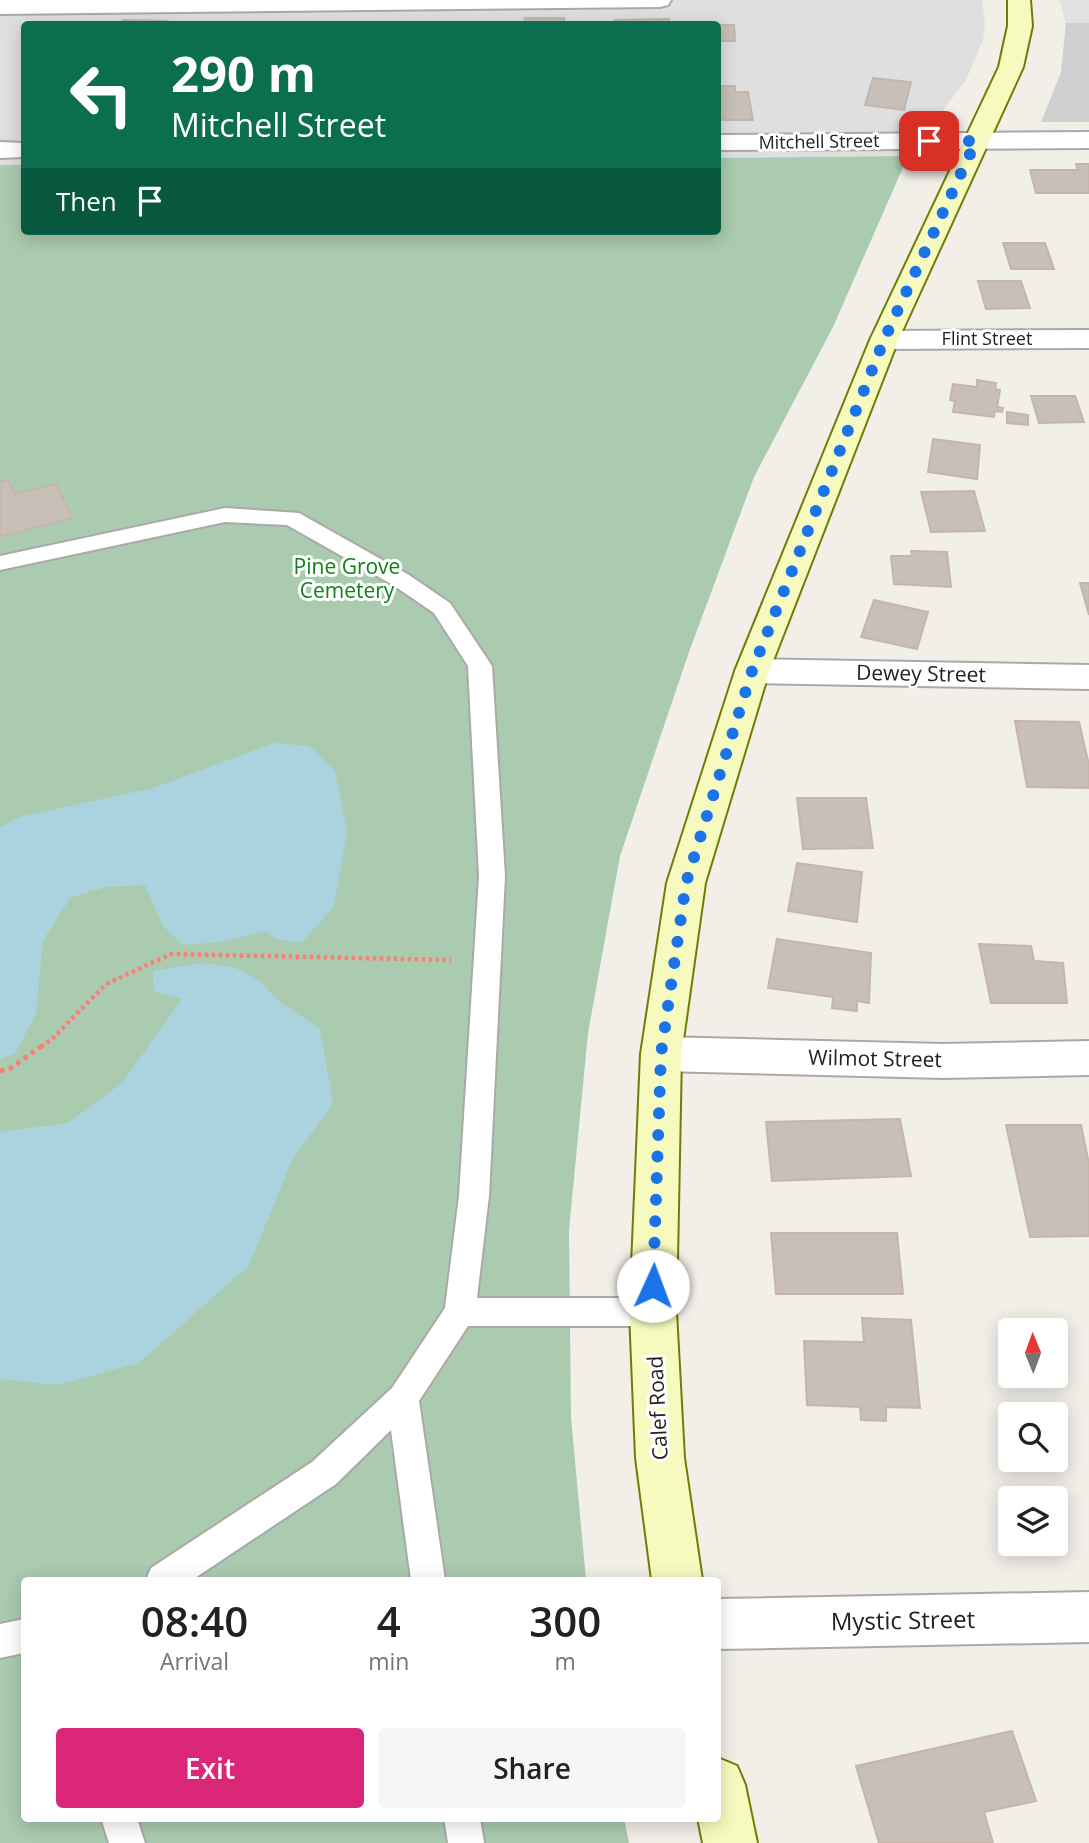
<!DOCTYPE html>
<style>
body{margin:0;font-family:"Open Sans",sans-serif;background:#f6f6f6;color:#222;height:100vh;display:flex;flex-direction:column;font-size:26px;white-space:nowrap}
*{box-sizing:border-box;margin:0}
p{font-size:23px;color:#767676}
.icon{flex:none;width:38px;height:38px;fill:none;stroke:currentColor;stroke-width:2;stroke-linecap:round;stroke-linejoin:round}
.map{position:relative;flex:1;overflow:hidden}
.sheet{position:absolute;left:21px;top:1577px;width:700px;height:245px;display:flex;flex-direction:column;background:#fff;border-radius:7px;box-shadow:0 4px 18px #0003}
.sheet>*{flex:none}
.banner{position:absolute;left:21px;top:21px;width:700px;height:214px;border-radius:7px;box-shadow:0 4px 18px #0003;background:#0b6e4f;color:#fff;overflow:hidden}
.needle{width:46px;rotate:359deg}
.tools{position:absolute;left:998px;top:1318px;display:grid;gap:14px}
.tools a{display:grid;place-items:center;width:70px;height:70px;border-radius:7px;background:#fff;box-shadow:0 4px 18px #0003;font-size:35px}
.pin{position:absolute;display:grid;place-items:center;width:60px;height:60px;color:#fff;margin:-30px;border-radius:14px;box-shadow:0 4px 10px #0006}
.me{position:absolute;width:77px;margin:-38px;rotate:2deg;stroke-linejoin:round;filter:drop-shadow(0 0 5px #0008)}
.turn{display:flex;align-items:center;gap:24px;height:147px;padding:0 35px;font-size:32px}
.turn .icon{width:91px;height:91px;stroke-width:2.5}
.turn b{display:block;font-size:49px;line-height:60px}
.then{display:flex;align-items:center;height:66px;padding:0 35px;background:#0003;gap:14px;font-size:26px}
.eta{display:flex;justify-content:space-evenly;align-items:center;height:119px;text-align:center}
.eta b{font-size:42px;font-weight:600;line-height:49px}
.action{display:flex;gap:14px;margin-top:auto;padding:14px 35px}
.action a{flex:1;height:80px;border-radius:7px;background:#db2777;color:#fff;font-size:28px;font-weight:600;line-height:80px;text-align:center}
.action a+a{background:#f6f6f6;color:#222}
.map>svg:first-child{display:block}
.residential{fill:#e0dfdf}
.religious{fill:#d0d0d0}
.cemetery{fill:#aacbaf}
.parking{fill:#e2e2e2}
.water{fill:#aad3df}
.building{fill:#c7bfb8;stroke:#c4b6ab;stroke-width:2}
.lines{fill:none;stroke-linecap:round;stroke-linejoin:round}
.lane-casing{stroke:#a9a9a9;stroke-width:4}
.street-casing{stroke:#a9a9a9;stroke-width:4}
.secondary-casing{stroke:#707d05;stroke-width:4}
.path-far1{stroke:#fa8072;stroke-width:4.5;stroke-dasharray:3.5 3.5;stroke-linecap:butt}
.path{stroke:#fa8072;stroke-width:5;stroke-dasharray:4.5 4.5;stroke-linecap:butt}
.lane{fill:#fff;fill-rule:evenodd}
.street{fill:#fff;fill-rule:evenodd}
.secondary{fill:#f7fabf;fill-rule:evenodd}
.route{stroke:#1a73e8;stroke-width:12;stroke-dasharray:0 21.6}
.labels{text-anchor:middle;stroke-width:6;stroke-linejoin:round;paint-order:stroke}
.far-street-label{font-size:18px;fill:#222;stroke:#fff}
.park-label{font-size:21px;fill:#0c8416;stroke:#fff}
.street-label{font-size:21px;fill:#222;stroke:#fff}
.near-street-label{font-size:24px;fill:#222;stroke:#fff}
</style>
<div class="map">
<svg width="1089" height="1843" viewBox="0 0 1089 1843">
<rect width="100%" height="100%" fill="#f2efe9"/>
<path class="residential" d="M0,0H982L985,24L983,40L966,80L908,156L718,158V24H24V165H0Z"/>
<path class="religious" d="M1060,0H1089V122H1041L1061,72L1066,23Z"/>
<path class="cemetery" d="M908,156L833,327L754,477L689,652L620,856L588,1033L569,1230L571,1417L586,1580H24V1818H624L629,1843H0V165H24V231H718V158Z"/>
<path class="parking" d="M1060,0H1089V23H1066Z"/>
<path class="water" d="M274,743L309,746L335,770L347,831L334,906L301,943L276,939L265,931L221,942L183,945L163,926L145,885L107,887L71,897L43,940L36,1013L15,1054L0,1059V828L19,817L153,788Z
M200,963L234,967L262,982L277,1000L320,1029L333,1103L292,1160L249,1265L139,1363L57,1385L0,1379V1132L68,1123L122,1083L182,999L154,992L153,971Z"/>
<path class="building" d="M525,18H564V24H524Z
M669,19V24H616L615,20Z
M123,20L167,21L166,24H121Z
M718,25H734L735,41H718Z
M873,78L911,82L904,110L865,105Z
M718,86H735V92H748L753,120H718Z
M1076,164H1089V193H1036L1030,170H1078Z
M1003,243H1045L1054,269H1011Z
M978,281H1021L1030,308L986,309Z
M977,380L996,383L995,389L1000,390L997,407L1003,408L1002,412L995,411L994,417L953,412L955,401L950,400L953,384L977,387Z
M1031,396H1075L1084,422L1039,423Z
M1007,412L1028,415V425L1007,423Z
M933,439L980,445L977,479L928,472Z
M8,480L15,494L56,484L72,518L0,537V482Z
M974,491L985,531L931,532L921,492Z
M911,551L947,552L951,587L894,584L891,556H912Z
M1080,583H1089V615Z
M874,600L928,612L917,649L861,637Z
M1015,721L1079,722L1089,765V788L1027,787Z
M797,798H866L873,848L803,849Z
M797,863L862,872L857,922L788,911Z
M777,939L871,953L869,1003L857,1001V1011L832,1008L833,997L768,988Z
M979,944L1031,946L1034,961L1063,963L1067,1003H991Z
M900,1119L911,1176L772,1181L766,1122Z
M1006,1125H1081L1089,1164V1236L1030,1237Z
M771,1233H897L903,1294H776Z
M862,1318L911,1320L920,1408L886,1407V1421L861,1420L860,1407L807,1405L804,1341L864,1342Z
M1012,1731L1036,1801L984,1812L993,1843H879L856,1766Z"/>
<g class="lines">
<g class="lane-casing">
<path id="lane" d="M225,508L299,513L409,575L450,603L492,666L505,876L489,1196L477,1298H653L664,1302L668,1312L664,1322L653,1326H468L419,1401L445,1580H411L391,1430L336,1484L192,1580H146L151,1568L312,1462L392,1388L445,1308L459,1196L479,876L468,666L434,613L393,585L287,525L225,522L0,570V556Z
M24,1619V1653L0,1658V1624Z
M101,1818H137L145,1843H109Z
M444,1818H480L484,1843H448Z"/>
</g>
<g class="street-casing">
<path id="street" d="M0,0H671L668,5L660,7L0,14Z
M1089,132V148L718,150V135Z
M0,142L24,143V157L0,158Z
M1089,330V348L884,349L874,346L870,340L874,334L884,331Z
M752,659L1089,665V689L752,683L740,679L735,671L740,663Z
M661,1037L943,1044L1089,1041V1075L943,1078L661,1071L647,1066L641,1054L647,1042Z
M1089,1592V1642L718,1649V1599Z"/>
</g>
<g class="secondary-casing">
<path id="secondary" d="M1008,0H1030L1032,26L1023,67L898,340L769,671L705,883L681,1054L676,1312L684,1458L702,1580H652L636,1458L630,1312L641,1054L667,883L735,671L870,340L999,67L1008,26Z
M718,1758L737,1766L745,1785L757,1843H703L698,1818H718Z"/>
</g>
<path class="path-far1" d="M41,1047L52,1039L106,984L171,954L451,960"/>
<path class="path" d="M0,1071L11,1068L43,1045"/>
<use href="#lane" class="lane"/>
<use href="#street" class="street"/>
<use href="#secondary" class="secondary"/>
</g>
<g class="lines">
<path class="route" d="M653,1286L661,1054L686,883L752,671L884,340L976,141H929"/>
</g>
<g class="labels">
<g class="far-street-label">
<text transform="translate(819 142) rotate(-1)" y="6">Mitchell Street</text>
<text x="987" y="345">Flint Street</text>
</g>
<g class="park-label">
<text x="347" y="574">Pine Grove<tspan x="347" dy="24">Cemetery</tspan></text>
</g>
<g class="street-label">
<text transform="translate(921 674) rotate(1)" y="7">Dewey Street</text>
<text transform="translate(875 1059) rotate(1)" y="7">Wilmot Street</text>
<text transform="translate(658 1408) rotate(-93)" y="7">Calef Road</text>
</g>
<g class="near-street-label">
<text transform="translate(903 1621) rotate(-1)" y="8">Mystic Street</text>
</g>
</g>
</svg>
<div class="tools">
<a><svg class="needle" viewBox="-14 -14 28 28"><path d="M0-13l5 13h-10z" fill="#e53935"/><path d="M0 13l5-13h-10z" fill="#767676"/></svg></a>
<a><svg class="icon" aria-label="search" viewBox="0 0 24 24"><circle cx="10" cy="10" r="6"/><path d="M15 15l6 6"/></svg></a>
<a><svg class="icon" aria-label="layers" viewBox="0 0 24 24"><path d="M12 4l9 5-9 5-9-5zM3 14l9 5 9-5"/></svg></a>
</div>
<div class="pin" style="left:929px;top:141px;background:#d93025"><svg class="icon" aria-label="arrive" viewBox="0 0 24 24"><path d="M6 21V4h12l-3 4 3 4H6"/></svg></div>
<svg class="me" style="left:653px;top:1286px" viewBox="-20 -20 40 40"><circle r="19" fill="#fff"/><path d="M0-13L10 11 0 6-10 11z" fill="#1a73e8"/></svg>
<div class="banner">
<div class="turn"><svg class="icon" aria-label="left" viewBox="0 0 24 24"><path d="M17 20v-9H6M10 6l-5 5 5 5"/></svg><div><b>290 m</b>Mitchell Street</div></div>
<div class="then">Then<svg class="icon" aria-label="arrive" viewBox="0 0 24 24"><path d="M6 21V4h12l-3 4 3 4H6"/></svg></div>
</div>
<section class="sheet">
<div class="eta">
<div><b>08:40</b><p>Arrival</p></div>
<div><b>4</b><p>min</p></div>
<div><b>300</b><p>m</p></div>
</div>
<div class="action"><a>Exit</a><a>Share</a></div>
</section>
</div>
